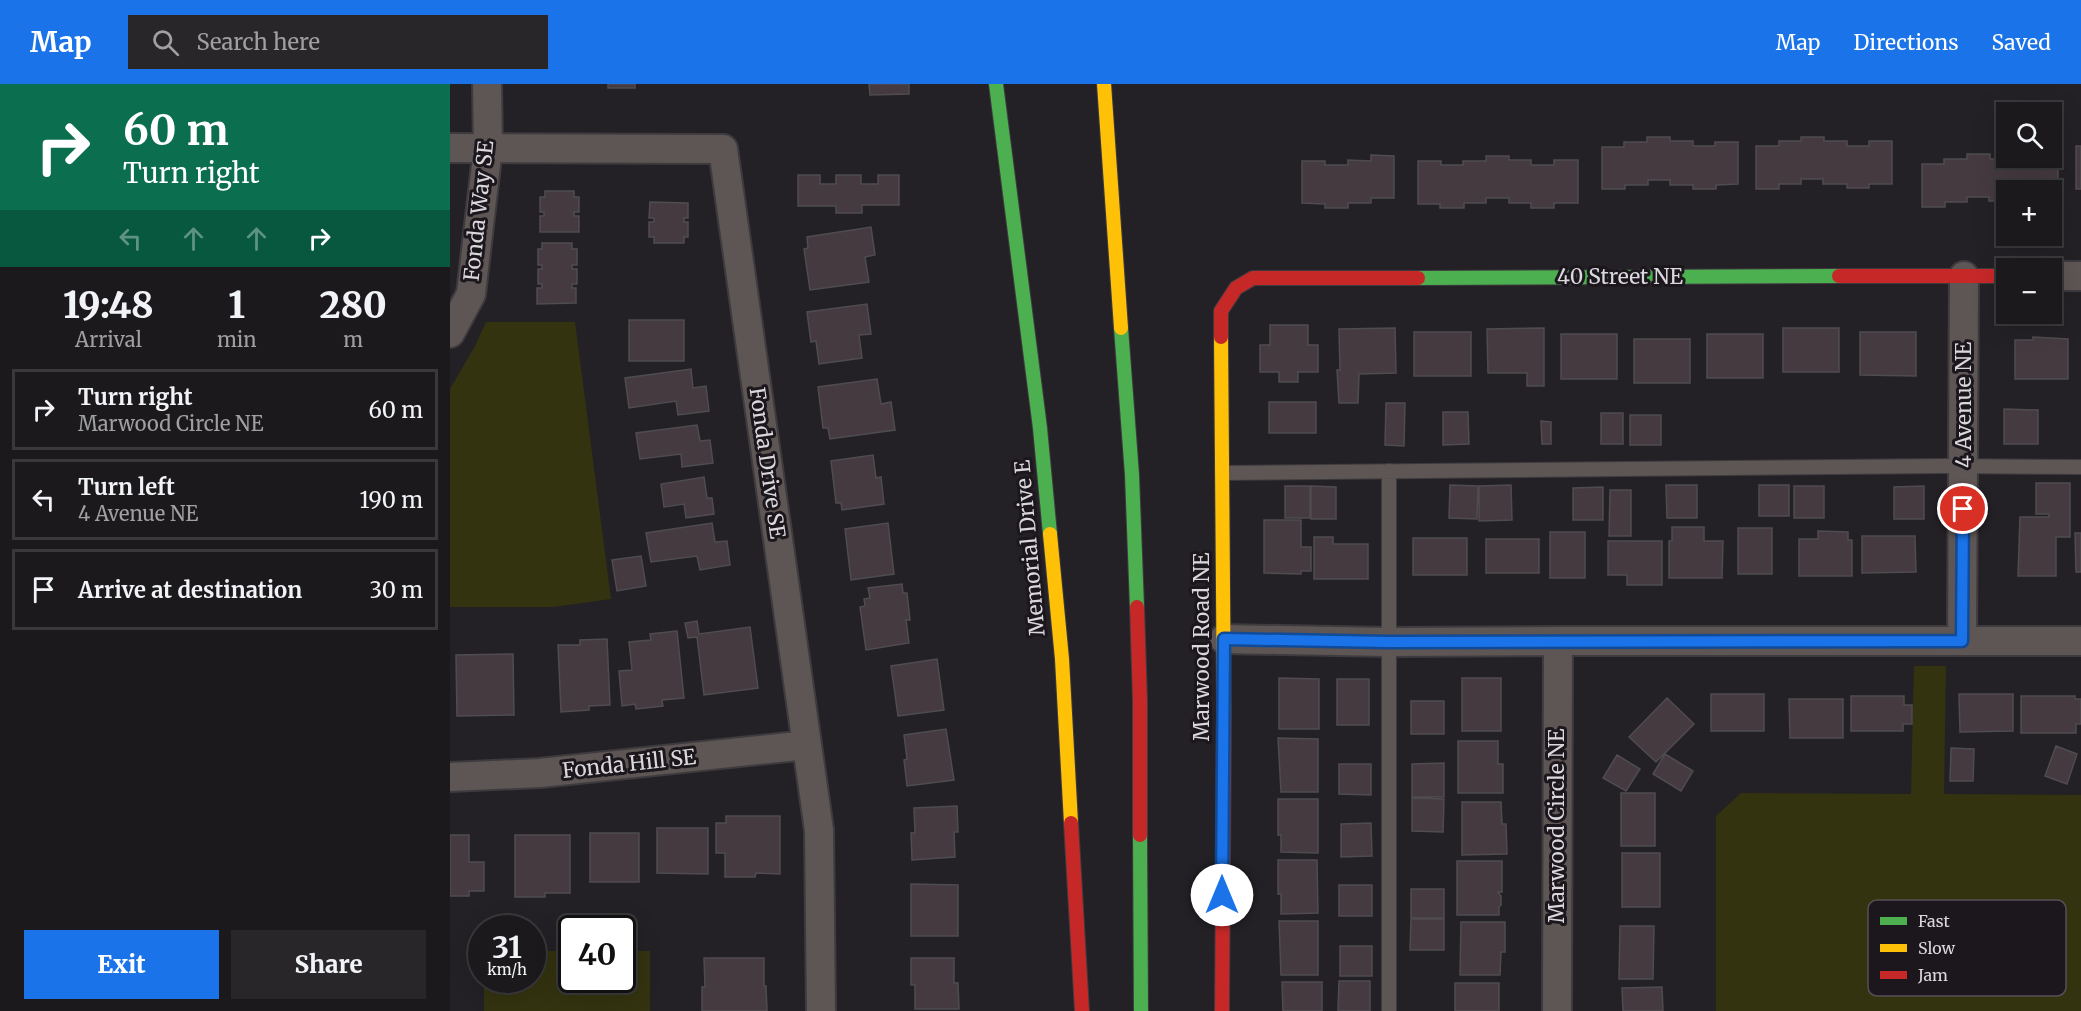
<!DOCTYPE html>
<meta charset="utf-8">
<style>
body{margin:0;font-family:Merriweather,serif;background:#282629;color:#f1f3f6;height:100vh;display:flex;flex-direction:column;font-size:22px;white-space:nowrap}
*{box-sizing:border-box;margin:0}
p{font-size:20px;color:#a0a0a3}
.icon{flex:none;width:33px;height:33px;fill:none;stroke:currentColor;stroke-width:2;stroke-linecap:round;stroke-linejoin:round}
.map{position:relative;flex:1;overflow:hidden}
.side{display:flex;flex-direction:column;background:#1b191c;width:450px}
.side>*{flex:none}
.guide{background:#0b6e4f;color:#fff;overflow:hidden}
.buttons{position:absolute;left:1546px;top:18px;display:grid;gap:12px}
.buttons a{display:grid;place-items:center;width:66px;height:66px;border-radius:0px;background:#1b191c;box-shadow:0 6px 24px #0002,0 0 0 2px #39383b;font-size:30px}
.speed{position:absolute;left:18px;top:831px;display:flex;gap:12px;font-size:30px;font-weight:700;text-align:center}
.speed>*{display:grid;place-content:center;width:78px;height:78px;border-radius:50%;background:#1b191c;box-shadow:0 6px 24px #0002,0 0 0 2px #39383b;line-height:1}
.speed small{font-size:15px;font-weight:400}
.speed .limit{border:3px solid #111;border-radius:9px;background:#fff;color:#111}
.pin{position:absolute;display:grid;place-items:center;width:51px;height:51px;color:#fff;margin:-26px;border:3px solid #fff;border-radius:50%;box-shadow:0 2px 6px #0007}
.me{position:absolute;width:66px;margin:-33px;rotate:0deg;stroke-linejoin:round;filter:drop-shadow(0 0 4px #0008)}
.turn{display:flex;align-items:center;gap:21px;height:126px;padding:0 24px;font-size:27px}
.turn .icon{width:78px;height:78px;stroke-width:2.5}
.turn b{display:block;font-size:42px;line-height:51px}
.lanes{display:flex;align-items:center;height:57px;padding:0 24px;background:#0003;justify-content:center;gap:30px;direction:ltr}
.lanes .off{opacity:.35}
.eta{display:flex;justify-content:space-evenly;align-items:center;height:102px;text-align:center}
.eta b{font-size:36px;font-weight:800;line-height:42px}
.cta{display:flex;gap:12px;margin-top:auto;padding:12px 24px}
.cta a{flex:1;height:69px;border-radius:0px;background:#1a73e8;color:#fff;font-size:24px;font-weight:800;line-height:69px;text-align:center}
.cta a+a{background:#282629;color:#f1f3f6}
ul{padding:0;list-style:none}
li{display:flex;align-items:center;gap:18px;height:81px;margin:0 12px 9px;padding:0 12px;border:3px solid #39383b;border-radius:0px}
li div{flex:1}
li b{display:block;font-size:22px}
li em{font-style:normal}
header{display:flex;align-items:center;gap:36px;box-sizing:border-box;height:84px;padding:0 30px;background:#1a73e8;color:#fff}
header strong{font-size:28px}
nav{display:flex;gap:33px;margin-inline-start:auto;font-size:21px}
.search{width:420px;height:54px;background:#282629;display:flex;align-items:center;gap:15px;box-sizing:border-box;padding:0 21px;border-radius:0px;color:#a0a0a3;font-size:22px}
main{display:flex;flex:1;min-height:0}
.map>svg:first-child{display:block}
.green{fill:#333310}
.building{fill:#453a40;stroke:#4f4c4f;stroke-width:1.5}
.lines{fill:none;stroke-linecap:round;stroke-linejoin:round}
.lane-casing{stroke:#3e3b3f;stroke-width:16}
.street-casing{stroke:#3e3b3f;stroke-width:32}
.fast-casing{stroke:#3e3b3f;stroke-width:16}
.slow-casing{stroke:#3e3b3f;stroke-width:16}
.jam-casing{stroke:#3e3b3f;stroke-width:16}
.lane{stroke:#5e5654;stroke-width:14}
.street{stroke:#5e5654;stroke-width:28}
.fast{stroke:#4caf50;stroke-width:14}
.slow{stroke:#ffc107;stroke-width:14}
.jam{stroke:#c62828;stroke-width:14}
.route-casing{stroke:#114b97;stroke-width:15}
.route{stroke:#1a73e8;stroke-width:10}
.labels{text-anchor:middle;stroke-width:6;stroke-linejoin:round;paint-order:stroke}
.street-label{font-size:21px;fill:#dbd8dd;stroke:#1b171d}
.key{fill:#1b171d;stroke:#555157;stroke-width:1.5}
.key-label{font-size:16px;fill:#dbd8dd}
</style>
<header>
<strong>Map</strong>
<div class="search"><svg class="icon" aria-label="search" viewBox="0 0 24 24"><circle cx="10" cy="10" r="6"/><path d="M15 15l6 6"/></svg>Search here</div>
<nav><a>Map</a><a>Directions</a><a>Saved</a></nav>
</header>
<main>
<section class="side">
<div class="guide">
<div class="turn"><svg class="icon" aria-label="right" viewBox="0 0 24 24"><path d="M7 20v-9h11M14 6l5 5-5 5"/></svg><div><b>60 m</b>Turn right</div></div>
<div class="lanes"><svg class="icon off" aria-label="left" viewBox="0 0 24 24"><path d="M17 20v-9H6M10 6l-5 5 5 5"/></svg><svg class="icon off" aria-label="ahead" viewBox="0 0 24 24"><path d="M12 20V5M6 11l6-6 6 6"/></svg><svg class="icon off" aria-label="ahead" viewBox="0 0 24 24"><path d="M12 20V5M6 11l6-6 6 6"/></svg><svg class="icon" aria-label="right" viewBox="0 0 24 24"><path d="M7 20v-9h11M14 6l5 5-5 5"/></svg></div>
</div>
<div class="eta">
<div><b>19:48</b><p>Arrival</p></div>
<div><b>1</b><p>min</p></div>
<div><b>280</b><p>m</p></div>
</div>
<ul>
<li><svg class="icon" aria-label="right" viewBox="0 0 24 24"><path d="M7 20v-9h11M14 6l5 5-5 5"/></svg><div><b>Turn right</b><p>Marwood Circle NE</p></div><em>60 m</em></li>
<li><svg class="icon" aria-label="left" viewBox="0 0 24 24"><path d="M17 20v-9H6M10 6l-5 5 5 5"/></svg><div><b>Turn left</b><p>4 Avenue NE</p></div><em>190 m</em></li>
<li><svg class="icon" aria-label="arrive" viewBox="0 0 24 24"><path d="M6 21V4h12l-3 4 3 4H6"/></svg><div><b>Arrive at destination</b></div><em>30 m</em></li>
</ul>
<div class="cta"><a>Exit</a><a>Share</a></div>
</section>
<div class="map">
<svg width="1631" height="927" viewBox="0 0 1631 927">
<rect width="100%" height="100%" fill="#242126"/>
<path class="green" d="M36,238H125L161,515L103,523H0V305L25,262Z
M1464,582H1496L1494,710L1631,711V927H1266V732L1291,709L1461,710Z
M83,867H121L122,896H172L173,867H200V927H34V896H82Z"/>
<path class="building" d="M158,0H185V4H158Z
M419,0H459V10L420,11Z
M1197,53H1220V57H1243V62H1265V58H1288V100L1266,101V105H1243V101H1220V96H1198V101H1175V105H1152V63H1174V58H1197Z
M1351,53H1374V57H1397V62H1419V57H1442V100H1419V104H1397V100H1373V95H1351V100H1329V105H1306V62H1329V57H1351Z
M1626,62H1631V105H1626Z
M1517,70H1540V75H1563V80H1585V75H1608V118H1602V106H1557V117H1539V113H1517V118H1495V123H1472V80H1494V75H1517Z
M921,71L944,72V114H921V119H898V124H875V120L852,119V77H875V81H898V76L921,77Z
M1036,72H1059V76H1081V81H1104V76H1128V119H1104V124H1081V119H1059V114H1036V119H1014V124H990V120H968V77H991V81H1013V77H1036Z
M348,91H370V100H386V91H411V100H428V91H449V121H412V129H386V122H348Z
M95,107H124V113H129V128H124V132H129V148H90V132H94V128H90V113H95Z
M200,118L238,119V134H234V138H238V153H234V159H204V153H199V138H204V134H199Z
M421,143L425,171L415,173L419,198L360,206L354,165L358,164L357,153Z
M92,159H122V165H127V181H122V185H127V200H122V204H126V219L87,220V204H92V200H88V185H92V181H88V165H92Z
M417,220L421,250L409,251L412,274L369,280L366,257L361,258L357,228Z
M179,236H234V277H179Z
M820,241H858V261H868V288H848V298H829V288H810V261H820Z
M945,244L946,289L909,290L908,319H889L887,286H890L889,245Z
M1094,244V302H1077V289H1038L1037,245Z
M1333,244H1389V288H1333Z
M964,248H1021V292H964Z
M1410,248H1466V292L1410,291Z
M1111,250H1167V295H1111Z
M1257,250H1313V294H1257Z
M1583,253L1618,255V295H1565V256H1583Z
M1184,255H1240V299H1184Z
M241,285L243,304L256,302L259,327L228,331L226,317L179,324L175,294Z
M427,295L431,320L441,318L445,346L380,355L378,344H373L368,303Z
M819,318H866V349H819Z
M936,319H955L954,362L935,361Z
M1554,325L1588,326V360H1554Z
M993,328H1018L1019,360L993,361Z
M1151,329H1173V360H1151Z
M1180,331H1211V361H1180Z
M1091,337L1101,338V360H1092Z
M247,341L250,357L260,356L263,379L232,383L231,370L190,375L186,349Z
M423,371L426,394L431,393L434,420L392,426L391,419H386L381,377Z
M254,393L257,414H262L264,430L236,434L234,420L214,423L211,400Z
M1586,399H1620V453H1606V492H1568L1570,433H1599V430H1586Z
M1000,401L1028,402L1027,435L999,434Z
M1061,401L1062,436L1029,437V402Z
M1216,401H1247V434H1217Z
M1309,401H1339V432H1309Z
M835,402H860V434H835Z
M861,402L886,403V435H861Z
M1344,402H1374V434H1344Z
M1474,402V435H1444V403Z
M1153,403V436H1123V404Z
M1160,406H1181V452H1159Z
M814,436H851V463H861V487H851V490L814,489Z
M262,439L265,458L277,457L280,481L250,486L247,472L201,478L196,449Z
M438,439L444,490L401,496L395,445Z
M1222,443H1254V457H1273L1272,494H1219V457H1222Z
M1288,444H1322V490H1288Z
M1368,447L1398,448V456H1402V492H1349V455H1368Z
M1100,448H1135V494H1100Z
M1625,449H1631V488H1626Z
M1412,452H1465L1466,488L1412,489Z
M864,453H883V460H918V495H864Z
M963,454H1017V491H963Z
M1036,455H1089V489H1036Z
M1158,457H1212V501H1177V491H1158Z
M191,472L196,502L167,507L162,476Z
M452,500L453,509H457L460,536H456L459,559L416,566L410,523L415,522L414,515L420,514L418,504Z
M247,537L249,550L300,543L308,604L254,611L247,553L238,554L235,539Z
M227,547L234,614L212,616L213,622L186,625L185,620L172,622L169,587L182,586L179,558L201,556L200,550Z
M157,555L160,621L139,622V626L111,628L108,561H130V556Z
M63,570L64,631L7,632L6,571Z
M487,575L494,626L448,632L441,582Z
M829,594L869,595V645H829Z
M1012,594H1051V647H1012Z
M887,595H919V641H887Z
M1261,610H1314V647H1261Z
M1509,610H1563V647L1510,648Z
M1401,612H1454V621H1462V640H1453V647H1401Z
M1571,612H1625V615H1631V640H1626V649H1571Z
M1217,614L1244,640L1206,678L1179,653Z
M1339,615H1393V654H1340Z
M961,617H994V650H961Z
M496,645L504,696L457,702L454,676L457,675L454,651Z
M828,654L868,655V708H831Z
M1008,657H1048V680H1053V709H1008Z
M1606,662L1627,670L1617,700L1595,692Z
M1501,664L1524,665L1523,697H1500Z
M1215,670L1243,687L1231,707L1203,690Z
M1167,671L1190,685L1176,707L1153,694Z
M994,679V713H962V680Z
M889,680H921V711L889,710Z
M1171,709H1205V762H1171Z
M962,714L994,715L993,748L962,747Z
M828,715H868V769L831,768V751H828Z
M1012,718H1051L1052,740H1056L1057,770L1012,771Z
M507,722L508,748H504L505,773L462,776L461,749H465L464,724Z
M276,732H330V790L306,789L305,793H275V769H266V739H276Z
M921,739L922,772L891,773V740Z
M207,744H258V790L207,789Z
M140,749H189V798H140Z
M0,751H19V778H34V807H19V812H0Z
M65,751H120V809H95V813H65Z
M1172,769H1210V823H1172Z
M828,776H867L868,829L831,830V810H828Z
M1007,777H1052V808H1048L1051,812V821L1049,823V831H1007Z
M461,800L508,801V852H461Z
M889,801H922V832H889Z
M961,805H994V834H961Z
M961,835H994V866H960Z
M829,837H868V891H831Z
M1011,838H1055V868H1051L1050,891H1010Z
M1170,842H1204L1203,895H1169Z
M890,862H922V892H890Z
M254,874H314V902H316L317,927H252V903H255Z
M461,874H504V899H508L509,925H465V901H461Z
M889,897H920V927H888Z
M832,898H872V927H833Z
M1005,899H1049V927H1005Z
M1212,903L1213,927H1173L1172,904Z"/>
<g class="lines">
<g class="lane-casing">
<path id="lane" d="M939,387V927
M772,389L1495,382L1631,383"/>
</g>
<g class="street-casing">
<path id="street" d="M0,64L273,65L369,746L371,927
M1602,192H1631
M0,249L21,210L38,64L37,0
M774,555L938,558L1108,557
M1512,557L1514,192
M0,693L90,689L357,661
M1107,927L1108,557H1631"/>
</g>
<g class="fast-casing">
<path id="fast" d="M546,0L590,344L600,450
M968,194L1389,192
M671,244L682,391L687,523
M690,751L691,927"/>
</g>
<g class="slow-casing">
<path id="slow" d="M654,0L671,244
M771,253L774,629
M600,450L612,575L621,739"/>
</g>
<g class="jam-casing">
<path id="jam" d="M1389,192H1557
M771,253V227L786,204L803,194H968
M687,523L690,617V751
M621,739L632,927
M772,927L774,629"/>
</g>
<use href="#lane" class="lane"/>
<use href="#street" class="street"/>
<use href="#fast" class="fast"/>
<use href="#slow" class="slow"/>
<use href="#jam" class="jam"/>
</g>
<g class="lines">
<g class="route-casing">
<path id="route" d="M772,811L774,555L938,558L1512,557L1513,425"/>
</g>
<use href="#route" class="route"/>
</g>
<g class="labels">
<g class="street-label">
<text transform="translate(29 127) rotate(-84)" y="7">Fonda Way SE</text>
<text x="1170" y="200">40 Street NE</text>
<text transform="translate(1514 321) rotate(-90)" y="7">4 Avenue NE</text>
<text transform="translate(317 379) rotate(82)" y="7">Fonda Drive SE</text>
<text transform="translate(580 464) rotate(-95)" y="7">Memorial Drive E</text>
<text transform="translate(752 563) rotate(-90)" y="7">Marwood Road NE</text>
<text transform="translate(179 680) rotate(-6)" y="7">Fonda Hill SE</text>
<text transform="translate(1107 742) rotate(-90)" y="7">Marwood Circle NE</text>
</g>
</g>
<rect x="1418" y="816" width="198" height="96" rx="9" class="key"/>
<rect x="1430" y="833" width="27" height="8" fill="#4caf50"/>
<rect x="1430" y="860" width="27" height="8" fill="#ffc107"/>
<rect x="1430" y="887" width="27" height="8" fill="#c62828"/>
<g class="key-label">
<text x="1468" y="843">Fast</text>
<text x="1468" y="870">Slow</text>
<text x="1468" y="897">Jam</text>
</g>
</svg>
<div class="buttons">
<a><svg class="icon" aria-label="search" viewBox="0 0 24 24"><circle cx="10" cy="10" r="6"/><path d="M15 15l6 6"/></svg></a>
<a>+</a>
<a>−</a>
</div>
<div class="speed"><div>31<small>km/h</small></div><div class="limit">40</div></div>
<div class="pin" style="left:1513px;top:425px;background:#d93025"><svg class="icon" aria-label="arrive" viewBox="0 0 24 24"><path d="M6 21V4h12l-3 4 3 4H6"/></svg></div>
<svg class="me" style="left:772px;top:811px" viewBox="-20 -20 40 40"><circle r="19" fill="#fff"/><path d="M0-13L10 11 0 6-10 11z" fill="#1a73e8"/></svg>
</div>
</main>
